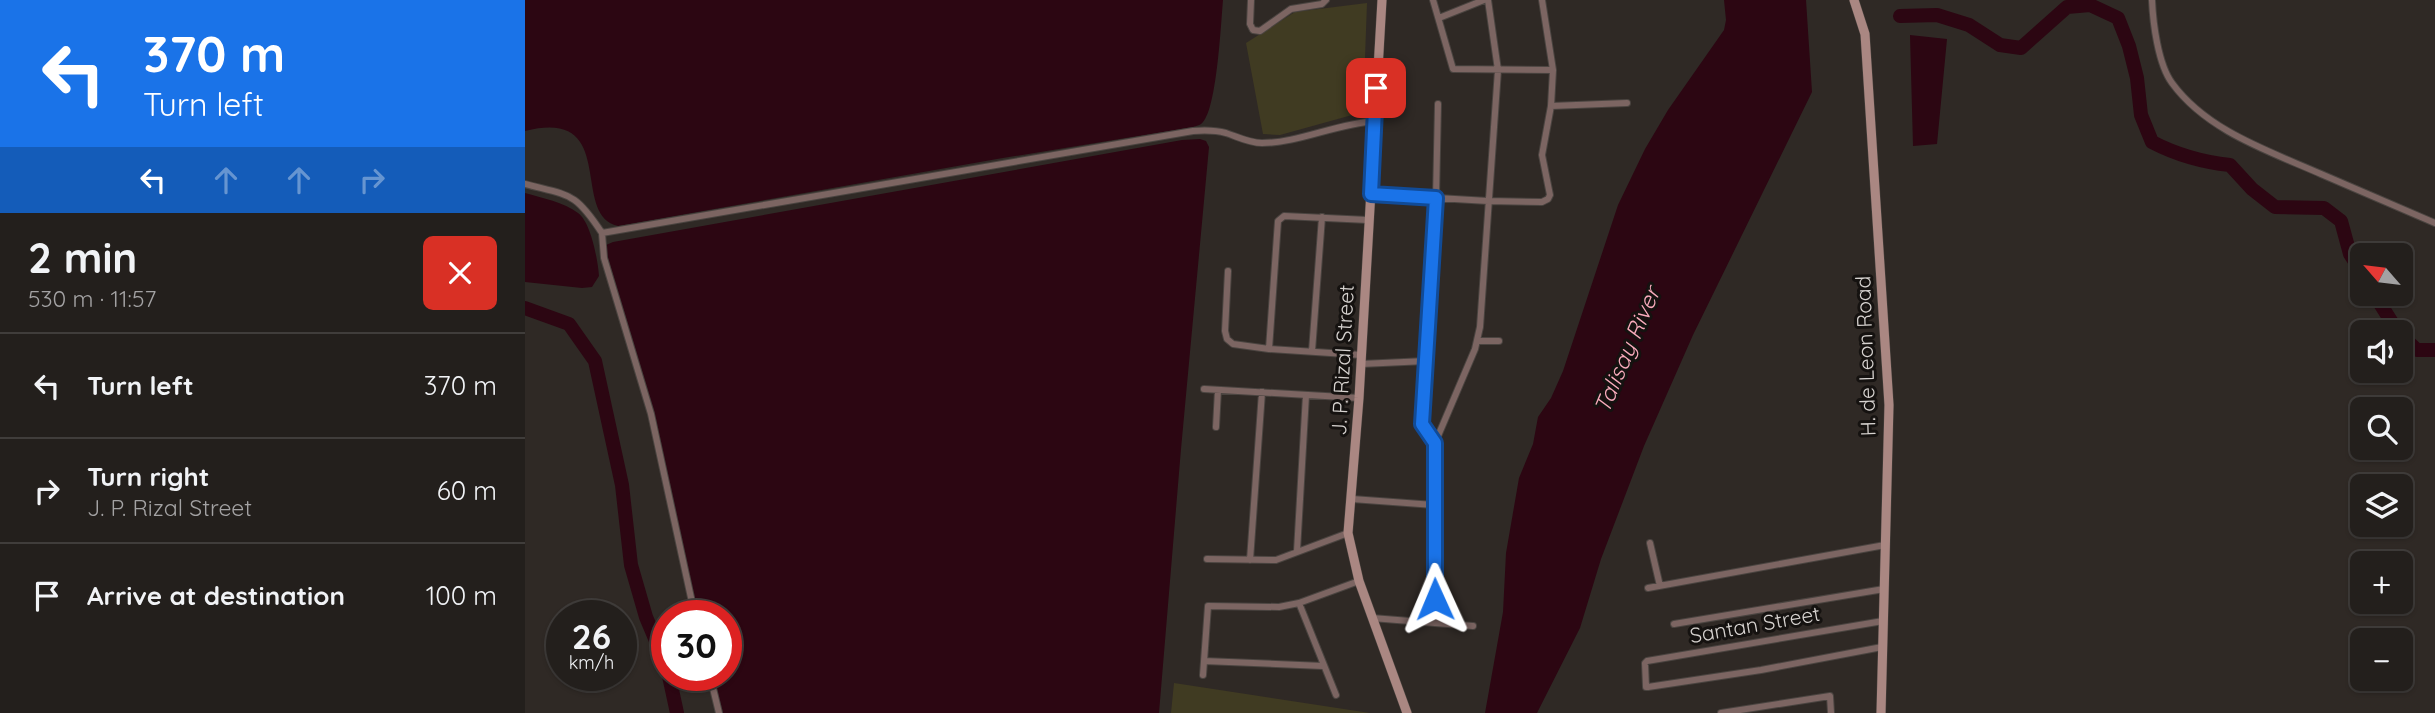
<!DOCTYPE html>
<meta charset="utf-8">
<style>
body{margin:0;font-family:Quicksand,sans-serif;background:#2f2c29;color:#f1f3f6;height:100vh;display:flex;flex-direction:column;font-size:26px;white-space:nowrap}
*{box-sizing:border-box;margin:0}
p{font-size:23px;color:#a3a2a3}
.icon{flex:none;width:38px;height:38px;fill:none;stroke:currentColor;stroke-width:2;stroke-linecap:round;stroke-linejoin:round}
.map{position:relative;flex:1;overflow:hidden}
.panel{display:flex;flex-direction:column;background:#231f1c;width:525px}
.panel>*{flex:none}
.guide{background:#1a73e8;color:#fff;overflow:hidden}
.needle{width:46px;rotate:298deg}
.fabs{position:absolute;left:1825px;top:243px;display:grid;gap:14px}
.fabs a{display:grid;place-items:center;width:63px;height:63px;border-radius:10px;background:#231f1c;box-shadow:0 2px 5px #0004,0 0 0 2px #403d3b;font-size:35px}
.speed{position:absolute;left:21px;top:600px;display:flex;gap:14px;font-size:35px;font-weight:700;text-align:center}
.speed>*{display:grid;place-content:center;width:91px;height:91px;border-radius:50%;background:#231f1c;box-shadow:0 2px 5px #0004,0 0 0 2px #403d3b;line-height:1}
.speed small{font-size:18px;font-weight:400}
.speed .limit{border:10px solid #d22;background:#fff;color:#111}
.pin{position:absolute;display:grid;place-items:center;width:60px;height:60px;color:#fff;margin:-30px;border-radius:14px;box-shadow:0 4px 10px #0006}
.me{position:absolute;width:77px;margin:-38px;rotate:359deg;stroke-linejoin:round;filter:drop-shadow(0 0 5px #0008)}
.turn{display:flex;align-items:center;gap:24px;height:147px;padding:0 28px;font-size:32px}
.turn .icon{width:91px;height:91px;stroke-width:2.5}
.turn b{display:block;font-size:49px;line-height:60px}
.lanes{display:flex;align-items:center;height:66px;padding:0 28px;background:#0003;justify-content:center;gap:35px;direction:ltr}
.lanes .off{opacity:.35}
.round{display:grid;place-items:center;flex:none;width:74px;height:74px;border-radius:10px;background:#2f2c29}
.overview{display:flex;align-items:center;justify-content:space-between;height:119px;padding:0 28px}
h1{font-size:42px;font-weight:700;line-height:52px}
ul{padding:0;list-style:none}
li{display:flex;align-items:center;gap:21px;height:105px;padding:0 28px;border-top:2px solid #403d3b}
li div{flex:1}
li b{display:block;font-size:26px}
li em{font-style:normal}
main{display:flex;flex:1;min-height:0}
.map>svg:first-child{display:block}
.green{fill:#403b22}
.water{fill:#2c0612}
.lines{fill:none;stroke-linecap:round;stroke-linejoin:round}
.river{stroke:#2c0612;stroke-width:14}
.street-casing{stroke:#4a4440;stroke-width:8}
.secondary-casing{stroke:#4a4440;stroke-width:10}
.street{stroke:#7c6562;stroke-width:6}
.secondary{stroke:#aa8782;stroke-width:9}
.route-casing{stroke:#114b97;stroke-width:18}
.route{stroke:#1a73e8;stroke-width:12}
.labels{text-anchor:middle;stroke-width:6;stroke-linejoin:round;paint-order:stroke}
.street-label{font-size:21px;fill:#d7d3d0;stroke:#151210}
.water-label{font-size:23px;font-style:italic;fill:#f9abbc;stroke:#151210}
</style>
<main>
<section class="panel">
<div class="guide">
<div class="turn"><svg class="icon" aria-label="left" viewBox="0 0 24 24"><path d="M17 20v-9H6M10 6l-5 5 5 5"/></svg><div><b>370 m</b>Turn left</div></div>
<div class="lanes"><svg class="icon" aria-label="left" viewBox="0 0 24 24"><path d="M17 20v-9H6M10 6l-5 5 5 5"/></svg><svg class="icon off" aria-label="ahead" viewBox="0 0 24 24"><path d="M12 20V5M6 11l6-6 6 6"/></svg><svg class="icon off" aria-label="ahead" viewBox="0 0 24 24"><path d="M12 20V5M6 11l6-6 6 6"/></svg><svg class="icon off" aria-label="right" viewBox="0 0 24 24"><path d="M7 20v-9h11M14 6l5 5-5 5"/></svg></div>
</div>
<div class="overview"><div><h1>2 min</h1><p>530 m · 11:57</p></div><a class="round" style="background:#d93025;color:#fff"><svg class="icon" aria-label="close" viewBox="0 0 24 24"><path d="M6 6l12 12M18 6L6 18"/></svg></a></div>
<ul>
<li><svg class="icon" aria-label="left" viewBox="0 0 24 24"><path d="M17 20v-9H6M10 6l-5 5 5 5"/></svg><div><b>Turn left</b></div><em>370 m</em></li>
<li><svg class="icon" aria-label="right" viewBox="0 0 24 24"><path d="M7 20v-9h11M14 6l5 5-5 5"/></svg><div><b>Turn right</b><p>J. P. Rizal Street</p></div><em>60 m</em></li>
<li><svg class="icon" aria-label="arrive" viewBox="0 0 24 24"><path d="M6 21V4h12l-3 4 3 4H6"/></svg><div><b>Arrive at destination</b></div><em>100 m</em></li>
</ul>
</section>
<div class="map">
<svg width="1910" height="713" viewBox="0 0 1910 713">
<rect width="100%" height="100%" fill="#2f2925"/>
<path class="green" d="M842,3L838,112L755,135L738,134L721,43L770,12Z
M649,683L845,713H646Z"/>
<path class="water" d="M0,0H698C696,23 692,107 678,122C676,125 671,126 668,127L472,159L93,226C44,215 95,107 0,131Z
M1199,0H1281L1287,92L1168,335L1119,446L1076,559L1055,628L1012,713H960L978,612L981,553L994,478L1008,444L1013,417L1026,398L1038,371L1093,205L1120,149L1143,110L1199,30L1201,20Z
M1385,35L1422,39L1412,144L1388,146Z
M675,139L681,141L684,147L656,449L634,713H197L187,676H201V616H172L145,486L79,254L81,245L88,242L657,140Z
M0,193C17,198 39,202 53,213C66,222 73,261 74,276L67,287L57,288L0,282Z"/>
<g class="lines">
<path class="river" d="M1375,16L1412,15L1444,25L1475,45L1496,48L1542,7L1565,5L1593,18L1604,46L1612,78L1616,115L1627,142C1652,155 1676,162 1705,165L1727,189L1750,207L1799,208L1816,221L1825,254L1838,274
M1849,294L1873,332
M0,308L44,324L70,361L97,485L106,565L121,617L142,667
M1876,335L1892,350H1910
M144,676L152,713"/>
<g class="street-casing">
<path id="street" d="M726,0L725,24L728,30L735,31L766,9L797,4L801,0
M908,0L928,69L1028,70
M1627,0C1628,23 1633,64 1647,83C1682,131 1744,151 1796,174C1834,190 1872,207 1910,223
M914,18L959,0
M1026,106L1102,103
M0,184C46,196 50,192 77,233L668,131C680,130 690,130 701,133C713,137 724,143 737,143C773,143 811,124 850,121
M846,194L963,201L1017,202L1023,199L1025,195L1017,155L1026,106L1028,70L1017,0
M77,233L79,258L126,414L170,616
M703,271L700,331L702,339L708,344L744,349L836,355
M953,341H974
M744,349L753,221L759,216L843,220
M787,351L797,217
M836,364L901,361
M679,389L834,398
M691,427L693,390
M910,443L950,349L955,327L973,70L963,0
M827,499L909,505
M1125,543L1135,586
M772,551L781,395
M682,559L751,560L823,533
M725,560L737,392
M1123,588L1360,545
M774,603L811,695
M847,618L948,626
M911,623L910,443L897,424L911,198L913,104
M1149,624L1359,589
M1357,647L1236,670L1123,687H1121L1120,663L1122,661L1358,621
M679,661L798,666
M678,675L683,606L754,607L774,603L834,581
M185,676L194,713
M1196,713L1305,696L1306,713"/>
</g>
<g class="secondary-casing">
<path id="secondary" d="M857,0L834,398L823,533L834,581L882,713
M1329,0L1340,34L1364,405L1356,713"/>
</g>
<use href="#street" class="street"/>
<use href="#secondary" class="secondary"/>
</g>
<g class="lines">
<g class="route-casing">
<path id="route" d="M851,88L846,194L911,198L897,424L910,443V599"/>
</g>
<use href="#route" class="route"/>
</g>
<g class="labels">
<g class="street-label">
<text transform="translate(1341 356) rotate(-92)" y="7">H. de Leon Road</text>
<text transform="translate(818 360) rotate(-87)" y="7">J. P. Rizal Street</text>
<text transform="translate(1230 625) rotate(-10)" y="7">Santan Street</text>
</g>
<g class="water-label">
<text transform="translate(1102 350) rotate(-67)" y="8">Talisay River</text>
</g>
</g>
</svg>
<div class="fabs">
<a><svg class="needle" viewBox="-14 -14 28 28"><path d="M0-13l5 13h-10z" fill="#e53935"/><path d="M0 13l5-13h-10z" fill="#a3a2a3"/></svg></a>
<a><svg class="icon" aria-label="sound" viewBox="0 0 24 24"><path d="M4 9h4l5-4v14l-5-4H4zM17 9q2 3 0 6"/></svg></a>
<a><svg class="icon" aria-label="search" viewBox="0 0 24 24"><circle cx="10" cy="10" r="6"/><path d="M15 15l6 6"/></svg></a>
<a><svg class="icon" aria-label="layers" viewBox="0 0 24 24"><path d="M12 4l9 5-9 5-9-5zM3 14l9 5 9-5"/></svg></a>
<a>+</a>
<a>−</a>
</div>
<div class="speed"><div>26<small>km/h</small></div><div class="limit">30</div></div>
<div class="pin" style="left:851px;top:88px;background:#d93025"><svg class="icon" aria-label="arrive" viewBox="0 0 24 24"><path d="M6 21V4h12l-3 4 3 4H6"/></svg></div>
<svg class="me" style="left:910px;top:599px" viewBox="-20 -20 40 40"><path d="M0-17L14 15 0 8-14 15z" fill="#1a73e8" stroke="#fff" stroke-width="4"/></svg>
</div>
</main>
